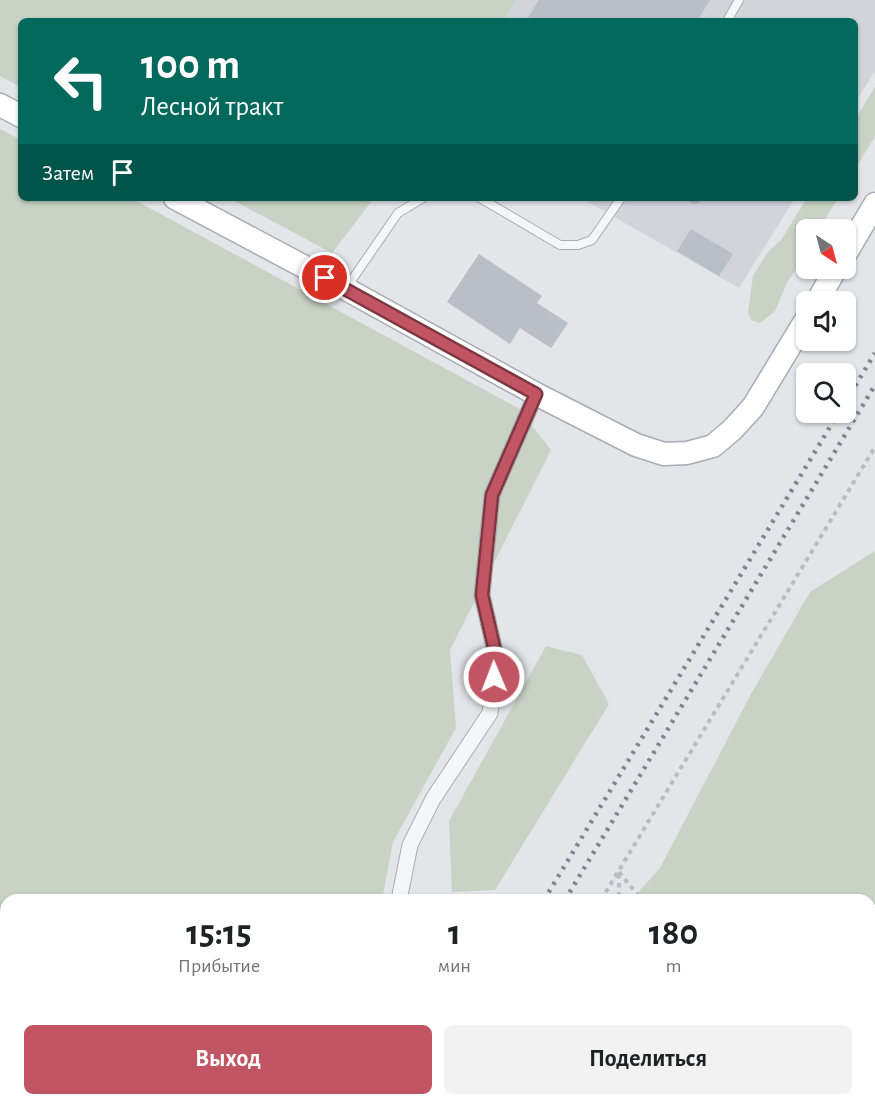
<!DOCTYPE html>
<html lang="ru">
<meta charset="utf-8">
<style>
body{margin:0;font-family:"Alegreya Sans",sans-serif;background:#f2f2f2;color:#202124;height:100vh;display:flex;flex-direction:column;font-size:22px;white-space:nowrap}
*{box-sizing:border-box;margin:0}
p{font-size:20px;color:#757577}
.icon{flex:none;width:33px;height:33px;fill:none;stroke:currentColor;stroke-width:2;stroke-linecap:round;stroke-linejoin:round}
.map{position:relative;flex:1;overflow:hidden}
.drawer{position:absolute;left:0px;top:894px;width:876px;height:212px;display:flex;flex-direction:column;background:#fff;border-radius:18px 18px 0 0;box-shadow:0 2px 4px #0004}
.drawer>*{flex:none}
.banner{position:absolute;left:18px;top:18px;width:840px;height:183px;border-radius:9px;box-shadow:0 2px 4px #0004;background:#00695c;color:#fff;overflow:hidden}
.needle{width:39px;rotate:144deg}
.tools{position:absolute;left:796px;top:219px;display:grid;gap:12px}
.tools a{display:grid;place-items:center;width:60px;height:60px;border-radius:9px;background:#fff;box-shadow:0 2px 4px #0004;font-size:30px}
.pin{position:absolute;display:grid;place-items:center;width:51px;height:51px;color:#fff;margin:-26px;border:3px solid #fff;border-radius:50%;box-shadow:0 2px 6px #0007}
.me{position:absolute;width:66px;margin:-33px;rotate:359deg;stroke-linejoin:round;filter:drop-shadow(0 0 4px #0008)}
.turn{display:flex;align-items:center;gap:21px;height:126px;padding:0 24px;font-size:27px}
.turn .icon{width:78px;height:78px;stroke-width:2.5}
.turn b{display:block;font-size:42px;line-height:51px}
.then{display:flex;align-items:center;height:57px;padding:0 24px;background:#0003;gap:12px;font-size:22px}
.eta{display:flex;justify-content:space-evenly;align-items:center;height:102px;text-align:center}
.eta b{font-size:36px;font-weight:700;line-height:42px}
.action{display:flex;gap:12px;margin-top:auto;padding:12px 24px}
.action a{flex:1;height:69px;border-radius:9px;background:#c15563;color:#fff;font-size:24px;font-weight:700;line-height:69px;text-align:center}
.action a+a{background:#f2f2f2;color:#202124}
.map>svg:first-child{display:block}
.built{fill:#d1d4db}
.green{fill:#c8d2c5}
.building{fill:#babec6}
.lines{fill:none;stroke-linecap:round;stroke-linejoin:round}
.service-casing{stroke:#a8acb3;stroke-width:10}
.minor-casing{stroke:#a8acb3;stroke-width:17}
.secondary-casing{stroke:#a8acb3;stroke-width:25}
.path{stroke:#b9bcc1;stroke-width:4;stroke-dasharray:4.5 4.5;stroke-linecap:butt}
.service{stroke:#f5f6f8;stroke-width:8}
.minor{stroke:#f5f6f8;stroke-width:15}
.secondary{stroke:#fff;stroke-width:22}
.rail{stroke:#7e8591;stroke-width:4.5;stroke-dasharray:3 6;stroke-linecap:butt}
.route-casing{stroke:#7d3740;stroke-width:15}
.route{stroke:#c15563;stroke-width:10}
</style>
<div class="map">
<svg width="875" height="1105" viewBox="0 0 875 1105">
<rect width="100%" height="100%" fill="#e3e5e9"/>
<path class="built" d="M516,0H875V71L855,103V21H503Z
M581,198H795L739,288Z"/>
<path class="green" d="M0,0H516L503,21H21V87L0,76Z
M875,87V136L855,169V120Z
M0,129L21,140V198H131L518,408L551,450L450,650L456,728L393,842L382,900H6V1100H356L355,1105H0Z
M229,198H374L332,253Z
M807,198H838L819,229L807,230V248L798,267L787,282L775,311L760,323L751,320L748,312L753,276L767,253L781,240Z
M875,551V1105H525L528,1100H870V900H631L660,868L751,694L810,592Z
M546,646L582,655L609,704L495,890L452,892L449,821Z"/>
<path class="building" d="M539,0H710L697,21H526Z
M685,198H705L696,204L691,203Z
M691,229L733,254L719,276L677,251Z
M479,254L542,296L537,303L568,323L551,348L520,328L510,344L447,302Z"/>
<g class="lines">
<g class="service-casing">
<path id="service" d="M727,21L739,0
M480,198L560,245H578L592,240L621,198
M347,287L398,213L423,198"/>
</g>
<g class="minor-casing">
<path id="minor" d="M399,900L410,845L433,799L490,713L497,660L482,595L492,495L536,394
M318,1105L322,1100"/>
</g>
<g class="secondary-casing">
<path id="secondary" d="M0,105L21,116
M175,198L346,289L536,394L636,445L664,454L687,453L713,446L732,430L753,407L807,318
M846,253L875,204
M817,302L836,268"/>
</g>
<path class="path" d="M619,872L642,900
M619,874V900
M601,900L875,447
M870,1069L875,1072
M479,1105L482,1100
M613,1105L614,1100"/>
<use href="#service" class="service"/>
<use href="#minor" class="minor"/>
<use href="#secondary" class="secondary"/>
<path class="rail" d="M846,401L875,353
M544,900L839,412
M565,900L875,385
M426,1105L429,1100
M445,1105L448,1100"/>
</g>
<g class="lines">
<g class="route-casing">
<path id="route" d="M325,278L536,394L492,495L482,595L497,660L494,677"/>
</g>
<use href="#route" class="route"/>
</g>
</svg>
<div class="tools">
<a><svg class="needle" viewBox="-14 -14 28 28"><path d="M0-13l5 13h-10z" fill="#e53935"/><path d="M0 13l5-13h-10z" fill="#757577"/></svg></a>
<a><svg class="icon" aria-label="sound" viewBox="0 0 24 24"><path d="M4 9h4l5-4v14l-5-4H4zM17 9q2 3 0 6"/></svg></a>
<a><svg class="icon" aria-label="search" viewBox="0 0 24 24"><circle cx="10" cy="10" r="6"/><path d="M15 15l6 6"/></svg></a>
</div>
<div class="pin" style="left:325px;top:278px;background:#d93025"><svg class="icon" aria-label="arrive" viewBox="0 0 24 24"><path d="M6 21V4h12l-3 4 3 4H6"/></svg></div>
<svg class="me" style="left:494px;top:677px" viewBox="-20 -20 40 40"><circle r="17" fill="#c15563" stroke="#fff" stroke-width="3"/><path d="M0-11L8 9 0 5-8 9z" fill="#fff"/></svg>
<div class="banner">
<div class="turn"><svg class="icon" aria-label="left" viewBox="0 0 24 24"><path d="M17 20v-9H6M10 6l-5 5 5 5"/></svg><div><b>100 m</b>Лесной тракт</div></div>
<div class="then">Затем<svg class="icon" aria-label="arrive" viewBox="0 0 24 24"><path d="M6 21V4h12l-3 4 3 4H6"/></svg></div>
</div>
<section class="drawer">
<div class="eta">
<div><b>15:15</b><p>Прибытие</p></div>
<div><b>1</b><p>мин</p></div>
<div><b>180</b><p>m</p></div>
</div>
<div class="action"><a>Выход</a><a>Поделиться</a></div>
</section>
</div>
